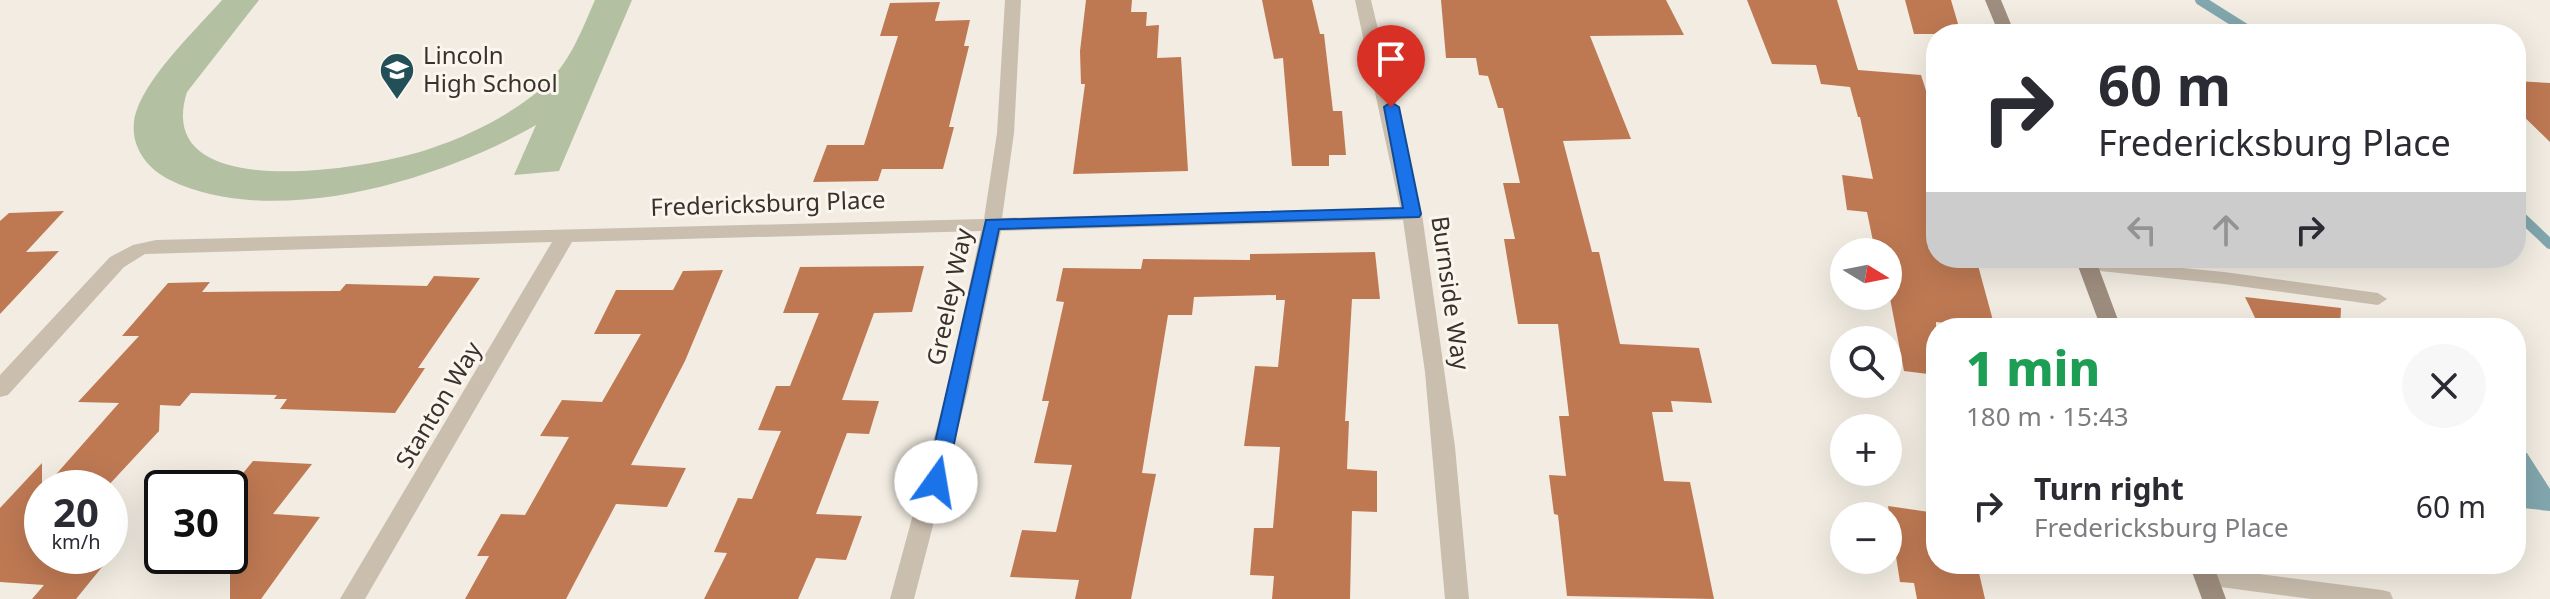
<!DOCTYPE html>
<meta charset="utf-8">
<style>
body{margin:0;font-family:"Noto Sans",sans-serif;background:#f7f7f7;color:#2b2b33;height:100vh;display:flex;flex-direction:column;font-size:30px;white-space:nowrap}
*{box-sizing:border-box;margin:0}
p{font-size:26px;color:#7c7c81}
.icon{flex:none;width:44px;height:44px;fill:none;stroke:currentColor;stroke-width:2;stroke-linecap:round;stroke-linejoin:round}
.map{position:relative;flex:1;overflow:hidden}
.details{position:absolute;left:1926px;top:318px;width:600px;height:256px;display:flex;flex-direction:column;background:#fff;border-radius:32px;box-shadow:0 8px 32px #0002}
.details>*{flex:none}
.guide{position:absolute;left:1926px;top:24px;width:600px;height:244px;border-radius:32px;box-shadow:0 8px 32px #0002;background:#fff;color:#2b2b33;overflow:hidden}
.needle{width:52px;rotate:100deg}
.buttons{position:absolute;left:1830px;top:238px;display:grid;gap:16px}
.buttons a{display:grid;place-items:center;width:72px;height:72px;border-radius:50%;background:#fff;box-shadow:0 8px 32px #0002;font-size:40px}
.speed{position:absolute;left:24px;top:470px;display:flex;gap:16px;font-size:40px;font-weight:700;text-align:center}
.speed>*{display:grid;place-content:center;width:104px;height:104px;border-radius:50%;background:#fff;box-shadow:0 8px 32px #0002;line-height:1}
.speed small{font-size:20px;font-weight:400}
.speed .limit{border:4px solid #111;border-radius:12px;background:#fff;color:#111}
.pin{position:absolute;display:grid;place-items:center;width:68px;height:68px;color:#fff;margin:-82px -34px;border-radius:50% 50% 50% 0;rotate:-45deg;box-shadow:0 0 8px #0007}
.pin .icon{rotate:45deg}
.me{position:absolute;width:88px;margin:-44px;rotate:13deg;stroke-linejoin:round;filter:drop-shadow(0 0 6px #0008)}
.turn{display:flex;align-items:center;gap:28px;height:168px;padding:0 40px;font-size:36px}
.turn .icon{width:104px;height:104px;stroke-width:2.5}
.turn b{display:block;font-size:56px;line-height:68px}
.lanes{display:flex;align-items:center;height:76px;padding:0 40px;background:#0003;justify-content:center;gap:40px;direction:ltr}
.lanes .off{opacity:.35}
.round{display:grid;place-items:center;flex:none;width:84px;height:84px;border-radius:42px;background:#f7f7f7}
.summary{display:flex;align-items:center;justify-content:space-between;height:136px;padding:0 40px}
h1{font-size:48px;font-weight:800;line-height:60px;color:#1e9e55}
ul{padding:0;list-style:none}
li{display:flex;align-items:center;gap:24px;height:104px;padding:0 40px}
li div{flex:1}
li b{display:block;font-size:30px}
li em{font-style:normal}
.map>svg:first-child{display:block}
.green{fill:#b3c1a2}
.water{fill:#82a7ae}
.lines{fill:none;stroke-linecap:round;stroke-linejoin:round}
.stream{stroke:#82a7ae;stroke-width:10}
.building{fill:#be7953}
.lane{fill:#cabeae;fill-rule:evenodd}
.street{fill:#cabeae;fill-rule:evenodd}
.secondary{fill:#9e8e7f;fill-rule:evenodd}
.route{fill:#1a73e8;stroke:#114b97;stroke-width:2}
.labels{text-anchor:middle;stroke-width:6;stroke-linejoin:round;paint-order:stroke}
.poi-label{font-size:24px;fill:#39312c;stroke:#faf6ee;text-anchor:start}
.street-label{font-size:24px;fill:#39312c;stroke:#faf6ee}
</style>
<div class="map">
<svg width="2550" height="599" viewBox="0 0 2550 599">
<rect width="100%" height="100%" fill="#f2ece2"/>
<path class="green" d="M222,0H259L187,92C150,208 375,168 429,149C470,135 509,116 542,88C569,65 581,32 595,0H632L559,171L514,175L536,125C442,179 275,231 170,180C148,169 131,148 134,122C139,83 196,30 222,0Z"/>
<path class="water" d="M2516,452L2527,453L2550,489V511L2523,508L2516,498Z"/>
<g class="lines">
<path class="stream" d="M2200,0L2254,34
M2516,212L2550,244"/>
</g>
<path class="building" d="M1086,0H1132L1131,12H1147L1146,26L1159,25L1157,58L1181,57L1188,171L1073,174L1085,84H1081L1080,51Z
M1262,0H1312L1320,34H1324L1333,111H1342L1346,155H1329V166H1292L1283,58L1274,59Z
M1441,0H1666L1684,35L1590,36L1631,139L1563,141L1592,252H1599L1620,344L1699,348L1712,403L1671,401L1673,412H1652L1664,481L1690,482L1714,599L1567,596L1558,515L1554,514L1549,475L1566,476L1559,416H1569L1558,324H1518L1504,239H1515L1503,183H1520L1503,108H1498L1488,76L1479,75L1476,58H1446Z
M1747,0H1837L1858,70L1921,75L1936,122V258H1976L1995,328L1936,322V375L1904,371L1888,288V252H1883L1882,247L1874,246L1867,212L1847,210L1842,175L1873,179L1860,117H1858L1850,87L1821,84L1816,65L1772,64Z
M1905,0H1951L1961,34H1914Z
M940,2L935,21L970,20L964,46H969L949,127H954L943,169H882L878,181L813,182L827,145H864L898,36H880L890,3Z
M2516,81L2550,83V142L2516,109Z
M64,211L26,252L59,251L0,314V221L9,213Z
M1375,252L1380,299H1352L1345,421H1349L1347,469L1377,471V512L1352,511L1350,599H1272L1274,576L1250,575L1254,528H1273L1280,447L1244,446L1255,366L1278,367L1285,300H1276V295L1194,297L1192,315H1168L1142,473L1156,474L1131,599H1075L1079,580L1010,577L1022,530L1056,532L1072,465L1034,463L1049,401H1042L1064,302L1056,301L1063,268L1141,269L1143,259L1250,260V254Z
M924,266L912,312L874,313L842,400L879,401L869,434L847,433L816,514L862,516L846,560L816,558L798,599H704L727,553L714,552L738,498L752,499L781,431L758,430L776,386H790L819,313H783L800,267Z
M723,270L685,361L631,465L686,468L667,507L616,504L566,599H465L489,556H477L501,514L525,515L569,437L540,436L562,400L602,402L641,334H594L616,290H673L683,271Z
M434,276L480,278L418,368H425L395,413L280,409L287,399H274L277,395L191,393L180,406L160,405L159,431L106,488H44L119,403L78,402L139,336H122L168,283L210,282L202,292L340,291L346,284L427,286Z
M2245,297L2341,308L2340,328H2260Z
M253,461L312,464L273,514L320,517L261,599H230V489Z
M42,463V556H111L76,599H32L44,585L0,582V508Z
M1888,506L1936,513V564H1977L1985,599H1917L1914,583L1900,582Z"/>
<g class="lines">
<path class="lane" d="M2087,259L2224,272L2378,293L2387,299L2378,305L2224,284L2081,269L2078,265L2081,261Z
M2205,567L2382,590L2390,592L2393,599H2311L2205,585L2197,582L2194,576L2197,570Z"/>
<path class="street" d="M1005,0H1021L1014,133L1002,218L1400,208L1355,0H1371L1422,214L1455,447L1469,599H1445L1425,372L1403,220L1001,231L968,390L914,599H890L947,390L981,231L572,242L365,599H340L552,242L145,254L124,267L8,395L0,397V375L110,257L133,245L156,240L984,219L997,133Z"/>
<path class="secondary" d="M1985,0H2001L2015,34H1999Z
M2075,258H2095L2121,328H2101Z
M2189,564H2213L2226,599H2202Z"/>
</g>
<path class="route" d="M1391,102L1399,107L1421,214L1419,217L999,229L946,482L943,487H929L926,482L986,220L1403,208L1384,107Z"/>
<defs>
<g id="school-pin" transform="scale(1.8)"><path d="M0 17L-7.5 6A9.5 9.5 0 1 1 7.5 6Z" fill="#234f59" stroke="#faf6ee"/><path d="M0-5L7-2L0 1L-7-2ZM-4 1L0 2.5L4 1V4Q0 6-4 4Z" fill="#fff"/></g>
</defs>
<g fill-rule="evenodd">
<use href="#school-pin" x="397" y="70"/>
</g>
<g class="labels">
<g class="poi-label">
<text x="423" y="64">Lincoln<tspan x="423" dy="28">High School</tspan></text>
</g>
<g class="street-label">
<text transform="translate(768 204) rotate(-2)" y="8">Fredericksburg Place</text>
<text transform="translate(1450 293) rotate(82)" y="8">Burnside Way</text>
<text transform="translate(950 297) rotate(-78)" y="8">Greeley Way</text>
<text transform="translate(439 405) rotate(-59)" y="8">Stanton Way</text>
</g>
</g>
</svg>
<div class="buttons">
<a><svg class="needle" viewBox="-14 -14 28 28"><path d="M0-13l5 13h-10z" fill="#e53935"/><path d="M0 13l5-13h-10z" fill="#7c7c81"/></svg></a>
<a><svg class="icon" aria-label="search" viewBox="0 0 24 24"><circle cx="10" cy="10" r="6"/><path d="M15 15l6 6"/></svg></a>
<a>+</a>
<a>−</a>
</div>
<div class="speed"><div>20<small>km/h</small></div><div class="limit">30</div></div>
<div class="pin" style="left:1391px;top:107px;background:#d93025"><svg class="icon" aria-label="arrive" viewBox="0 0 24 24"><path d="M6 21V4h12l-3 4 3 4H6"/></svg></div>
<svg class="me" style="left:936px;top:482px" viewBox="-20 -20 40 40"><circle r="19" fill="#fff"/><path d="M0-13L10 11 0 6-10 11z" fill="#1a73e8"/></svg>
<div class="guide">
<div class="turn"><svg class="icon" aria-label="right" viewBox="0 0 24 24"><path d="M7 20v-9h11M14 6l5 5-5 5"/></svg><div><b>60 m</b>Fredericksburg Place</div></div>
<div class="lanes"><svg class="icon off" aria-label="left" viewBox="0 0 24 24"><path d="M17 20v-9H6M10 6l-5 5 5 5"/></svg><svg class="icon off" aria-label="ahead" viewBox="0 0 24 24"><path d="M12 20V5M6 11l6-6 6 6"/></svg><svg class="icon" aria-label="right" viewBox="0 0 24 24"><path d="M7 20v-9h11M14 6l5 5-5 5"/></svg></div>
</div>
<section class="details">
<div class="summary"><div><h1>1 min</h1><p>180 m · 15:43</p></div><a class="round"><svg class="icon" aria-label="close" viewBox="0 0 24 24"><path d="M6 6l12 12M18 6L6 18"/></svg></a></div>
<ul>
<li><svg class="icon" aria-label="right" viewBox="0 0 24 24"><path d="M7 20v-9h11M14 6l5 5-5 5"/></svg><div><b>Turn right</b><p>Fredericksburg Place</p></div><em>60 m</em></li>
</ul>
</section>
</div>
